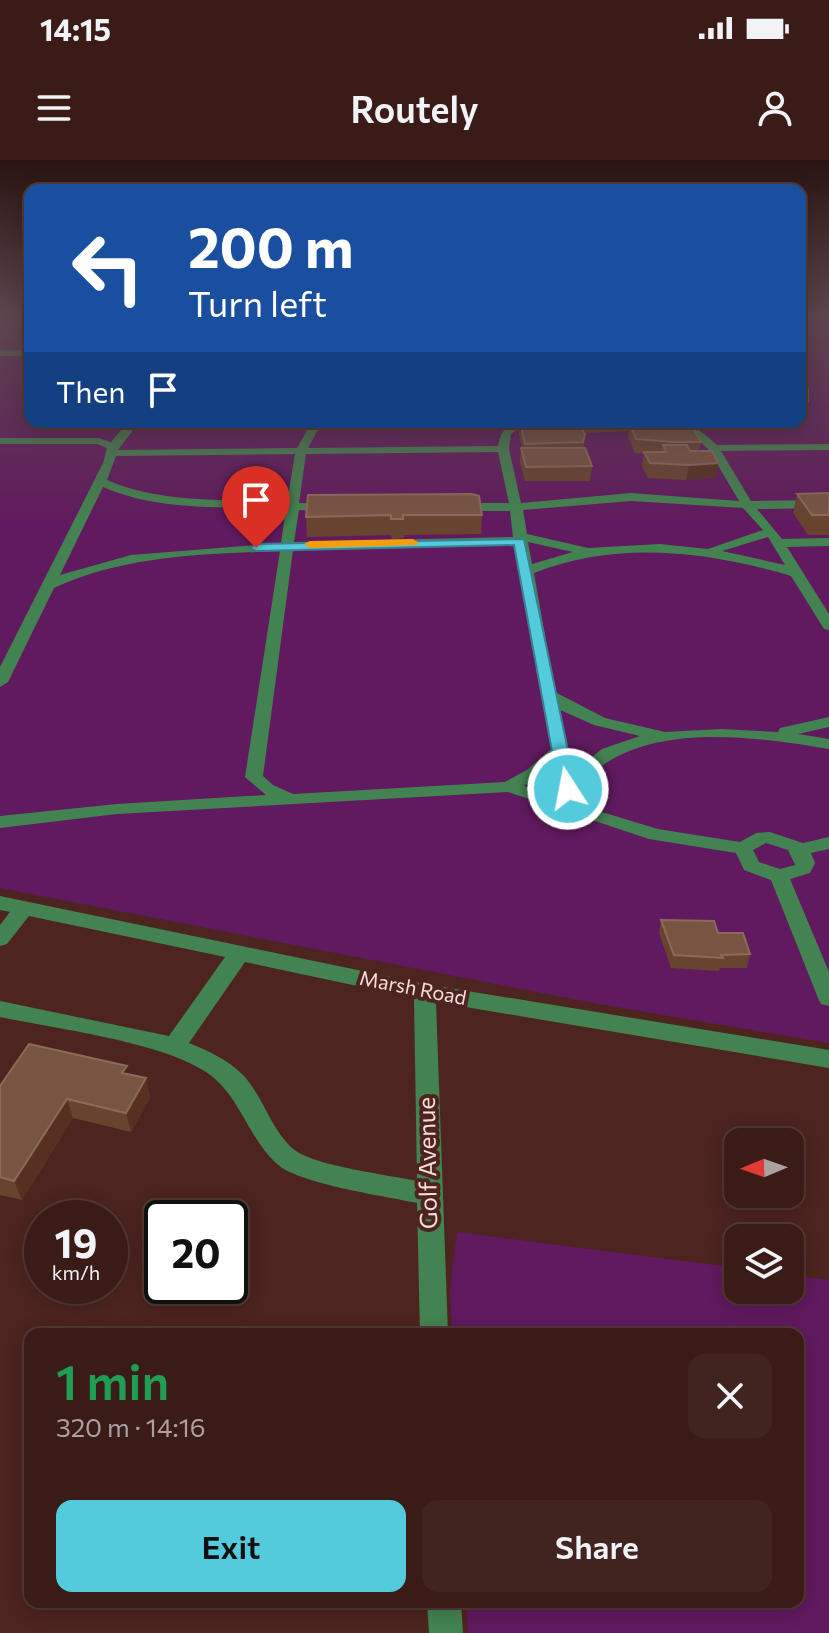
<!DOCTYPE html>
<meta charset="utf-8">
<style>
body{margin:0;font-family:Commissioner,sans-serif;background:#412420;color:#f1f3f6;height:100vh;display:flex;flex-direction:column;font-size:30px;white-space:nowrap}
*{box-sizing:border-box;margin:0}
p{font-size:26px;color:#aba1a1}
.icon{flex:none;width:44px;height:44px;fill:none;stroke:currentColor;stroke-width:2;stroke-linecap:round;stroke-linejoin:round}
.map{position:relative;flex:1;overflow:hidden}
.sheet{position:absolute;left:24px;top:1168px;width:780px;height:280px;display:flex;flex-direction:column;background:#3a1b17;border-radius:16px;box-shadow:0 4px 20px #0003,0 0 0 2px #543936}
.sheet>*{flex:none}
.top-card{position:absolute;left:24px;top:24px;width:782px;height:244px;border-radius:16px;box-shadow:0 4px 20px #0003,0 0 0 2px #543936;background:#1a4fa0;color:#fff;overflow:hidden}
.needle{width:52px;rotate:268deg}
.tools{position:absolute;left:724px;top:968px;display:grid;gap:16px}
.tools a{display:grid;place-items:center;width:80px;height:80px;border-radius:16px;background:#3a1b17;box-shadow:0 4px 20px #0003,0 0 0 2px #543936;font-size:40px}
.speed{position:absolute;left:24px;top:1040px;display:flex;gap:16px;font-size:40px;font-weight:700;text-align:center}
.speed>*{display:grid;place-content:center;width:104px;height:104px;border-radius:50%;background:#3a1b17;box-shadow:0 4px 20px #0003,0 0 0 2px #543936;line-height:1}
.speed small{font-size:20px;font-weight:400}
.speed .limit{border:4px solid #111;border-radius:12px;background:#fff;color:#111}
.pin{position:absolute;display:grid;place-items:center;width:68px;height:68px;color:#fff;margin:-82px -34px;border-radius:50% 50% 50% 0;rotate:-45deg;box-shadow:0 0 8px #0007}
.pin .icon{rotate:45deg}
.me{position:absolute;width:88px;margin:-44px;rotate:349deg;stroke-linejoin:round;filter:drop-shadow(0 0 6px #0008)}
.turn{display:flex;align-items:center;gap:28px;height:168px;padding:0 32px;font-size:36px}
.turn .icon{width:104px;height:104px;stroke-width:2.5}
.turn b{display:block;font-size:56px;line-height:68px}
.then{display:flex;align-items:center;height:76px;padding:0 32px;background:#0003;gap:16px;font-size:30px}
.round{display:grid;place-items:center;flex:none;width:84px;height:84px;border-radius:16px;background:#412420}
.head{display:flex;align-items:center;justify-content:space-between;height:136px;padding:0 32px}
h1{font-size:48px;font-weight:600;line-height:60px;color:#1e9e55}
.button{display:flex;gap:16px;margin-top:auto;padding:16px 32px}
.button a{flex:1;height:92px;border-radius:16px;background:#54cadd;color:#111;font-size:32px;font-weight:600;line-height:92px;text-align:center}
.button a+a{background:#412420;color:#f1f3f6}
.status{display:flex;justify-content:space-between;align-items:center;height:56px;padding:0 40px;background:#3a1b17;direction:ltr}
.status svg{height:22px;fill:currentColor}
header{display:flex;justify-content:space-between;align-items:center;height:104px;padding:0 32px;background:#3a1b17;font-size:36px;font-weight:600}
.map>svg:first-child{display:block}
.green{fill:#611a5f}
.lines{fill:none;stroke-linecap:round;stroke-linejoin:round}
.minor{fill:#438351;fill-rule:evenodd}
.wall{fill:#684430}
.shaded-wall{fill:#573021}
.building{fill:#785442;stroke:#8c6a5a;stroke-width:2}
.route{fill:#54cadd;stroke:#378390;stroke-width:2}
.slow{fill:#f59e0b}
.labels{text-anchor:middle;stroke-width:8;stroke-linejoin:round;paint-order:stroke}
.street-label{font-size:20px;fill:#f9ddd9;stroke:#4d241f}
.near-street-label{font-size:24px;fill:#f9ddd9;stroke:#4d241f}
</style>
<div class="status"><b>14:15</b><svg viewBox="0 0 49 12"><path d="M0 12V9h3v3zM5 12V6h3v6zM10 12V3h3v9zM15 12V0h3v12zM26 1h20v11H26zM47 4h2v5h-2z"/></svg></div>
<header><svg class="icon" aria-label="menu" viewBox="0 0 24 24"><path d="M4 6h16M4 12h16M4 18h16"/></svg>Routely<svg class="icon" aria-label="person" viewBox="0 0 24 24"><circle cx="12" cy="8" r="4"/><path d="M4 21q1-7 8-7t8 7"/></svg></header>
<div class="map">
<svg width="829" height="1473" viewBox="0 0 829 1473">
<rect width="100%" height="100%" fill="#4d241f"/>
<path class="green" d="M0,156H30V262H800V156L829,160V883L604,845L0,728Z
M457,1072L738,1108V1130H790V1115L829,1120V1473H468L466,1442H798V1174H452L450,1130Z"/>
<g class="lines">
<path class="minor" d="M0,190H30V196H0Z
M800,222L809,228V242L800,247Z
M128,262H139L118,290L297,288L312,262H322L308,288L498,286C501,269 509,262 526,262L511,274L509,289L521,343L631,333L739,341L709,290L695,276L670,262C690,262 702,271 717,285L829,284V290L721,291L751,341L829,340V348L757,349L782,379L829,378V386L787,387L829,454V470L824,469L791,416C708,391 616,380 534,413L555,532L605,558L665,572L721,569L778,572L780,568L829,557V567L798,574L829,579V589C750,576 634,558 577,629L595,650L658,669L740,682L756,673L770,672L803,683L829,677V689L811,693L815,703L810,713L790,719L829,812V846L821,844L818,838L771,720L744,710L736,693L649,679L508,632L117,654L0,668V656L117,644L266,635L245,617L280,391C204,394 124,395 54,428L8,522L0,527V507L103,303L107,288L97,284H0V278H98L111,282ZM498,292L509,343H456L450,347L456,351H510L513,377L294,382L299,350L332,352L338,348L332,344L299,343L306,294ZM295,294L287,342C228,339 162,344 107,320L116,296ZM103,327C159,352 226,346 286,349L281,383L131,395L60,415ZM631,341L743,348L763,370L708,389L660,384L588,388L527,374L523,350ZM768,377L785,405L722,391ZM528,382L573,392L532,404ZM516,385L551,589L527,610L505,622L293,634L273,625L263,616L293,390ZM558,549L594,565L640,576L602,589L573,612ZM554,605L559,629L569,641L524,626ZM766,683L788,690L795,705L780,709L759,702L753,690Z
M0,736L425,824L829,890V908L436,842L448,1174H420L417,1043C385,1036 299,1024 277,1004C246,976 239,930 201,909C154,881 57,869 0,857V841L169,876L225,797L29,756L7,784L0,786V765L10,752L0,750ZM245,802L414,838L417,1021C389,1015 317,1006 296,991C271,972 264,936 242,914C227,899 208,891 189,883Z
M427,1442H461L463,1473H429Z"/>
</g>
<path class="wall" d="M519,262H629L628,271L584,273L585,274L584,288L592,306L590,321H525L520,302L521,288H522L519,274Z
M629,263L701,282L699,291L718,303L716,317L686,320L648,318L642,306L644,294L635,293L628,277Z
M829,333V375H808L793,353L797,334Z
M308,335L482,355L481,374L404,375V378L392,379L391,375L307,377L306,357Z
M661,760L718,773L750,794L747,808H720L719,811L671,808L659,773Z
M129,915L146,918L150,938L131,972L73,958L22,1040L0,1035V926Z"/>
<path class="shaded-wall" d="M718,303L716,317L686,320L689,305Z
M146,918L150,938L131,972L126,953Z
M67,939L73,958L22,1040L14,1021Z"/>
<path class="building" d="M520,262H576L585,274L583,282L525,284Z
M649,262H689L701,282H672L636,279L629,263Z
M663,285H687L690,291H712L718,303L689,305L650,303L644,292H666Z
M521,288H585L592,306L526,307Z
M829,333V355H812L797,334Z
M472,334L479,336L482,355H403V359H391V355L306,357L308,335Z
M661,760L714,761L718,773H743L750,794L721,795L723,798L674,795Z
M29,884L127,906L122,913L146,918L126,953L67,939L14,1021L0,1017V926Z"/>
<linearGradient id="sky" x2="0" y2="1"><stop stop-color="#2a1411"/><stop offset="0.43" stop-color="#5c454d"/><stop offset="1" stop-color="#5c454d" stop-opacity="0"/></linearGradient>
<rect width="829" height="362" fill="url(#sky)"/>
<path class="route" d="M524,379L576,629L568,633L559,629L514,385L256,391L250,388L256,384Z"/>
<path class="slow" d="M413,379L419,383L417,385L310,388L304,384L310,381Z"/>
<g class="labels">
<g class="street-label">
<text transform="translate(413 828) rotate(11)" y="7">Marsh Road</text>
</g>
<g class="near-street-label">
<text transform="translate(428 1003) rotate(-91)" y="8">Golf Avenue</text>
</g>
</g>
</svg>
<div class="tools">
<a><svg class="needle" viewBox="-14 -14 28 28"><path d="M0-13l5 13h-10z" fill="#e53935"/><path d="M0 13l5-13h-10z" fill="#aba1a1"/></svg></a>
<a><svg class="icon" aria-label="layers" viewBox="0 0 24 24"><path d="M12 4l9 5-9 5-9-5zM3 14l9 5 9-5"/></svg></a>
</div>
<div class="speed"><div>19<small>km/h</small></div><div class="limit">20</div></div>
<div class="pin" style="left:256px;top:388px;background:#d93025"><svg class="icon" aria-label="arrive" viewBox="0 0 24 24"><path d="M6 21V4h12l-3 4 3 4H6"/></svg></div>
<svg class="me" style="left:568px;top:629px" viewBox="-20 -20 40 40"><circle r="17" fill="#54cadd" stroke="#fff" stroke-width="3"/><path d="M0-11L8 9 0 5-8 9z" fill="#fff"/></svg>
<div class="top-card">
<div class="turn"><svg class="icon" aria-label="left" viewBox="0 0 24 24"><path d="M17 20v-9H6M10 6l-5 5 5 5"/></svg><div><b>200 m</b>Turn left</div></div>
<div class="then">Then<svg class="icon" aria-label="arrive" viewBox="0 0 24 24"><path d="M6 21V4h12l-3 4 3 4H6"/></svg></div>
</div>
<section class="sheet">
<div class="head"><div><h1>1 min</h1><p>320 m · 14:16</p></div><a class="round"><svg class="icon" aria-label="close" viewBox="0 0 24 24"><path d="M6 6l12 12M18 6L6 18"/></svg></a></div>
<div class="button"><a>Exit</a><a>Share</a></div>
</section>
</div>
